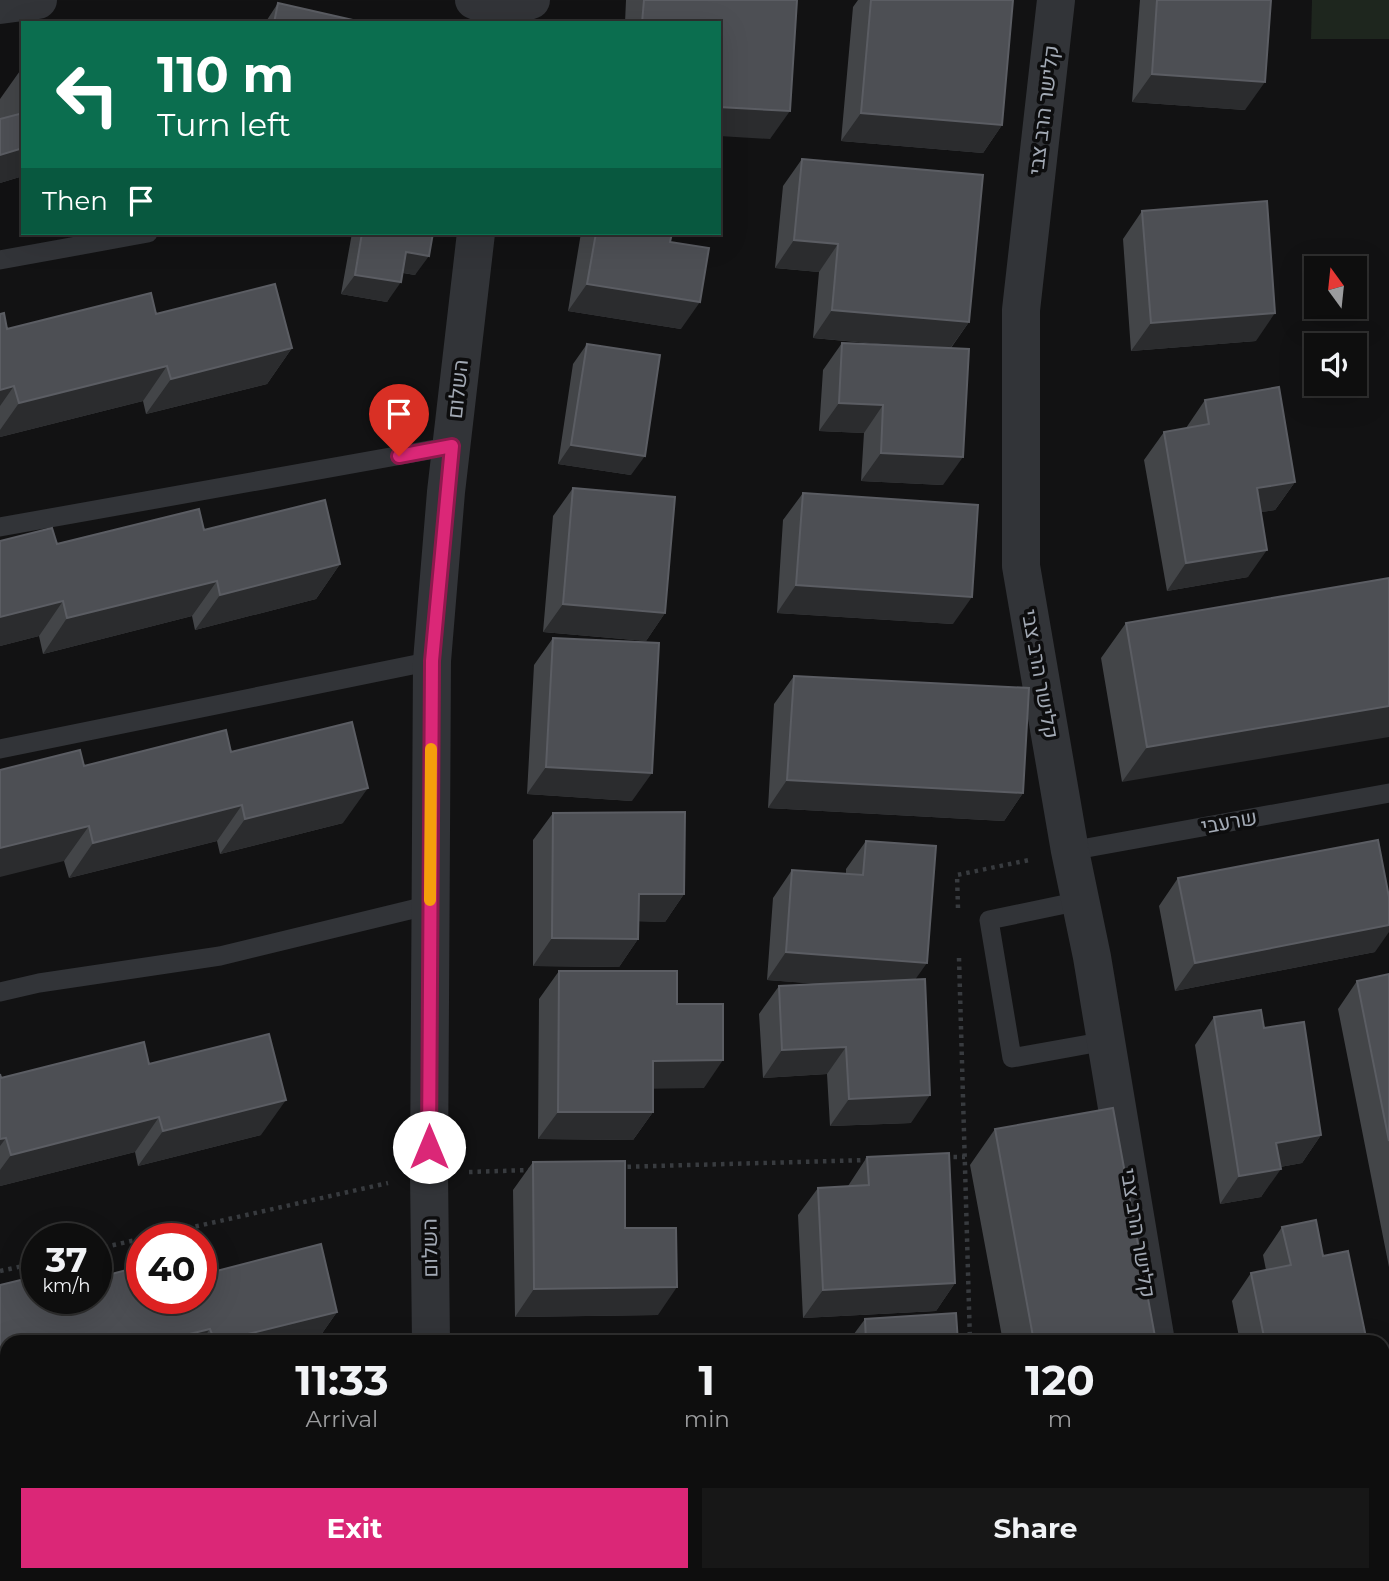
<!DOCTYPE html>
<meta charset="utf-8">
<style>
body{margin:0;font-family:Montserrat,Heebo,sans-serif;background:#171717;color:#f1f3f6;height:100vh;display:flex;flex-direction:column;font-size:26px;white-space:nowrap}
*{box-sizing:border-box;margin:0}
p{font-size:23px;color:#9b9c9e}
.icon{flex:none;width:38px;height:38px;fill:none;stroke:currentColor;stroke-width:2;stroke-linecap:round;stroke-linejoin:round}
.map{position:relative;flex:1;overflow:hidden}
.sheet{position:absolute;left:0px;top:1335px;width:1390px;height:247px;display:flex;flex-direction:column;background:#0e0e0e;border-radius:21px 21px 0 0;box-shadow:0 7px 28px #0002,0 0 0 2px #2e2e2e}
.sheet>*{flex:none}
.guide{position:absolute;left:21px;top:21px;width:700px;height:214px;border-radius:0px;box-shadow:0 7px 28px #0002,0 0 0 2px #2e2e2e;background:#0b6e4f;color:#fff;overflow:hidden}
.needle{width:46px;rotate:345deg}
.buttons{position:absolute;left:1304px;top:256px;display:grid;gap:14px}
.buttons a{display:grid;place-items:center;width:63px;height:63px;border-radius:0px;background:#0e0e0e;box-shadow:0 7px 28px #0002,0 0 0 2px #2e2e2e;font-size:35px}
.speed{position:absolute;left:21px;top:1223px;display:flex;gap:14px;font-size:35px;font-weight:700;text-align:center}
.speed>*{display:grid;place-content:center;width:91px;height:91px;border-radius:50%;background:#0e0e0e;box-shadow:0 7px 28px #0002,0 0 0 2px #2e2e2e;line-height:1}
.speed small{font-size:18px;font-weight:400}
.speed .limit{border:10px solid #d22;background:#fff;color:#111}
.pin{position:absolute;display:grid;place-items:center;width:60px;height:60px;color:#fff;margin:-72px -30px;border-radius:50% 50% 50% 0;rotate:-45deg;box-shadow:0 0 7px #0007}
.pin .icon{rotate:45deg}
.me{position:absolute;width:77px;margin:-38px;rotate:0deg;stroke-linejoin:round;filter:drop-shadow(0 0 5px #0008)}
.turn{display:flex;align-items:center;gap:24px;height:147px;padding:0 21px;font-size:32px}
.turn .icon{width:91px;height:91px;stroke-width:2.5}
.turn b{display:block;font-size:49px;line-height:60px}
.then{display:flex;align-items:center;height:66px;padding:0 21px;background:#0003;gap:14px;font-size:26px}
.eta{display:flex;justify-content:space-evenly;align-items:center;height:119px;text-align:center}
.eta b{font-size:42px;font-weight:700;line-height:49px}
.button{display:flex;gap:14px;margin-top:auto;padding:14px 21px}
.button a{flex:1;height:80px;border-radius:0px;background:#db2777;color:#fff;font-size:28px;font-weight:700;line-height:80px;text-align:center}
.button a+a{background:#171717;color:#f1f3f6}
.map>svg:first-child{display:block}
.green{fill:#1e261e}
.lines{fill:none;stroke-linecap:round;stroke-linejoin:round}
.path{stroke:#383b3f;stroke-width:4.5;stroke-dasharray:3.5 5;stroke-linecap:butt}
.service{stroke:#323438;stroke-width:19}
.minor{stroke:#323438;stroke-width:38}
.tertiary{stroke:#323438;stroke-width:38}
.wall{fill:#434548}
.shaded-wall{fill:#2b2c2e}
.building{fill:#4d4f54;stroke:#5b5d63;stroke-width:2}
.route-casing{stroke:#8e194d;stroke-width:18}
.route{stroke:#db2777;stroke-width:12}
.slow{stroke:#f59e0b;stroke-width:12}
.labels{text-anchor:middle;stroke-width:7;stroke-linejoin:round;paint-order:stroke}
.street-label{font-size:21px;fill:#a2a9b4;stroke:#0d0d0e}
</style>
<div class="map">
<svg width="1389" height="1581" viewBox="0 0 1389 1581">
<rect width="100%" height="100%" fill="#121213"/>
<path class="green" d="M1312,0H1389V39H1311Z"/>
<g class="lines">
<path class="path" d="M958,908L957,875L1029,860
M959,958L970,1342
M945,1157H965
M619,1167L870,1160
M469,1172L530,1170
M96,1249L388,1183
M0,1271L37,1263
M0,1499L7,1497
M976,1575V1581"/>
<path class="service" d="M0,260L148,233
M0,527L452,446
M0,749L432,661
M1070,851L1389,793
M1080,901L989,920L1012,1058L1106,1041
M0,992L39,983L220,956L430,905"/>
<path class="minor" d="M1056,0L1021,310V566L1070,851L1092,957L1156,1342"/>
<path class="tertiary" d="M474,0C491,9 514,7 531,0
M0,5L38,0
M431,1342L429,1173L432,661L446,492L476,233
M428,1581V1575"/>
</g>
<path class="wall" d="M626,0H797L770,139L719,23H625Z
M858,0H1013L1002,125L983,153L841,141L853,7Z
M1140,0H1271L1245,110L1132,102Z
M278,3L366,23H265Z
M22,68H23V176L0,183V99Z
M802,159L969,322L951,348L943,485L861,481L864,433L819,431L823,370L842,343L899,346L813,338L819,272L775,268L783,186Z
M1142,211L1256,341L1131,351L1123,239Z
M352,233H433L415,275L403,273L387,302L341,294Z
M581,233H672L670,242L681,329L568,311Z
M0,314L7,329L156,314L292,348L267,384L146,414L143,401L0,437Z
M587,344L631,475L558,464L573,364Z
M1205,400L1295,482L1275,510L1261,512L1248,577L1167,591L1144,460L1164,432L1186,428Z
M573,488L665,613L646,641L543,632L553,516Z
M803,493L953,624L777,613L783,520Z
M204,530L340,564L316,599L195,630L192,616L43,654L39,636L0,646V541L57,544Z
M1389,578L1122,782L1101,658L1126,623Z
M553,638L632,801L527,794L534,665Z
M794,676L1023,793L1004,821L768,808L774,704Z
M231,752L343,823L220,854L217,841L69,878L64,861L84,766Z
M553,813L684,894L665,922L639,921L638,939L619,967L533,966V840Z
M866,841L915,980L911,1123L830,1126L827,1074L763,1078L759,1014L779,986L823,984L767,980L773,898L792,870L846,874V869Z
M1178,878L1375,952L1175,991L1159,906Z
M559,971L677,1004L704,1088H653V1112L633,1140L538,1139L539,999Z
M1389,974V1267L1338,1009L1357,981Z
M1214,1017L1264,1028L1321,1135L1302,1163L1280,1167L1261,1197L1220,1204L1195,1045Z
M149,1064L261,1135L138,1166L135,1152L0,1186V1074L1,1078Z
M995,1129L1156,1342H1003L970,1165Z
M867,1157L955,1283L936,1311L803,1318L798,1215L818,1188L848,1186Z
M533,1162L625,1228L658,1315L515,1317L513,1190Z
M1282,1227L1323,1256L1367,1342H1240L1232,1301L1251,1273L1266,1270L1263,1255Z
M37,1298L337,1312L316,1342H7Z
M865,1319L958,1342H848Z
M7,1575H313L289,1581H243L242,1578L231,1581H0Z
M520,1575H677L678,1581H520Z
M800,1575H950V1581H800Z
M1046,1575H1200L1201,1581H1048Z
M1253,1575H1382L1389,1581H1255Z"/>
<path class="shaded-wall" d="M1152,74L1265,82L1245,110L1132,102Z
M719,107L790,111L770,139L719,136Z
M861,113L1002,125L983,153L841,141Z
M23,148V176L0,183V155Z
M794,240L838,244L819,272L775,268Z
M406,252L429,256L415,275L393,271Z
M355,275L401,282L387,302L341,294Z
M587,284L700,302L681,329L568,311Z
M832,310L969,322L949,350L813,338Z
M1275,313L1256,341L1131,351L1151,323Z
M292,348L267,384L146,414L171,379Z
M167,366L143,401L0,437V430L19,403Z
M14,386L0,406V390Z
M839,403L883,405L864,433L819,431Z
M571,445L645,456L631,475L558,464Z
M881,453L963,457L943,485L861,481Z
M1295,482L1275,510L1237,516L1257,488Z
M1267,550L1248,577L1167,591L1186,563Z
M340,564L316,599L195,630L220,595Z
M217,581L192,616L43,654L67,618Z
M796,585L972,597L953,624L777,613Z
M63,601L39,636L0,646V617Z
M563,604L665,613L646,641L543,632Z
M1389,706V737L1122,782L1147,747Z
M546,767L652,773L632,801L527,794Z
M787,780L1023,793L1004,821L768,808Z
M368,788L343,823L220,854L245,819Z
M242,805L217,841L69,878L93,843Z
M89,826L64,861L0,877V848Z
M639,894H684L665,922L619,921Z
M1389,925V932L1375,952L1175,991L1195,963Z
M552,938L638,939L619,967L533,966Z
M786,952L927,963L907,991L767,980Z
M846,1047L827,1074L763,1078L782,1050Z
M723,1060L704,1088L633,1089L653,1061Z
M930,1095L911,1123L830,1126L849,1099Z
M286,1100L261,1135L138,1166L163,1131Z
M558,1112H653L633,1140L538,1139Z
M159,1117L135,1152L0,1186V1170L11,1155Z
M1321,1135L1302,1163L1257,1171L1276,1143Z
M6,1138L0,1146V1139Z
M1281,1169L1261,1197L1220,1204L1239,1176Z
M955,1283L936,1311L803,1318L823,1290Z
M677,1287L658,1315L515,1317L534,1289Z
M337,1312L316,1342H215Z
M210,1329L201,1342H157Z
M7,1362V1392L0,1393V1364Z
M1389,1518V1523L1382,1533V1519Z
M67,1575H105L101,1581H44Z
M139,1575H244L242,1578L231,1581H118Z
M258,1575H313L289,1581H253Z
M1267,1575H1291L1287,1581H1263Z"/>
<path class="building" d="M644,0H797L790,111L719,107V23H642Z
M871,0H1013L1002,125L861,113Z
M1157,0H1271L1265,82L1152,74Z
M278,3L366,23H274Z
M23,113V148L0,155V119Z
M802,159L983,175L969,322L832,310L838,244L794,240Z
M1267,201L1275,313L1151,323L1142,211Z
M362,233H433L429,256L406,252L401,282L355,275Z
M596,233H672L670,242L709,248L700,302L587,284Z
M275,284L292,348L171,379L167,366L19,403L14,386L0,390V314L4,313L7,329L151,293L156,314Z
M842,343L969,349L963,457L881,453L883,405L839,403Z
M587,344L660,355L645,456L571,445Z
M1279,387L1295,482L1257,488L1267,550L1186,563L1164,432L1209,424L1205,400Z
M573,488L675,497L665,613L563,604Z
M803,493L978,505L972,597L796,585Z
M325,500L340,564L220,595L217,581L67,618L63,601L0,617V541L52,528L57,544L199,509L204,530Z
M1389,578V706L1147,747L1126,623Z
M553,638L659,643L652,773L546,767Z
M794,676L1029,688L1023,793L787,780Z
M352,722L368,788L245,819L242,805L93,843L89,826L0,848V770L80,750L84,766L226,730L231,752Z
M685,812L684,894H639L638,939L552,938L553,813Z
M1378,840L1389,897V925L1195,963L1178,878Z
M866,841L936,846L927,963L786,952L792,870L863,875Z
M559,971H677V1004H723V1060L653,1061V1112H558Z
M1389,974V1141L1357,981Z
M925,979L930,1095L849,1099L846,1047L782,1050L779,986Z
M1261,1010L1264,1028L1304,1022L1321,1135L1276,1143L1281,1169L1239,1176L1214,1017Z
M269,1034L286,1100L163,1131L159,1117L11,1155L6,1138L0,1139V1074L1,1078L144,1042L149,1064Z
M1113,1108L1156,1342H1034L995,1129Z
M949,1153L955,1283L823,1290L818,1188L869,1185L867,1157Z
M625,1161V1228H676L677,1287L534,1289L533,1162Z
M1316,1220L1323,1256L1348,1251L1367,1342H1265L1251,1273L1291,1265L1282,1227Z
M321,1244L337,1312L215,1342L210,1329L157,1342H7V1362L0,1364V1285L37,1276V1298H96V1278L142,1266V1298H201V1275Z
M956,1313L958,1342H866L865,1319Z
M612,1335L613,1342H539L538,1339Z
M1382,1452L1389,1490V1518L1382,1519Z
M7,1510V1575H67L44,1581H0V1512Z
M1382,1546L1389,1581H1307L1306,1575H1382Z
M117,1575H139L118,1580Z
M541,1575H677L678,1581H541Z
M820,1575H950V1581H821Z
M1078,1575H1200L1201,1581H1079Z"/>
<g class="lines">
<g class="route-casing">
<path id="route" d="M399,456L452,446L432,661L429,1147"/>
</g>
<use href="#route" class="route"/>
<path class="slow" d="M430,900L431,749"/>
</g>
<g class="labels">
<g class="street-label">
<text transform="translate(1044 110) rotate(-83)" y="7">קלישר הרב צבי</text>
<text transform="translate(458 389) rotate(-84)" y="7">השלום</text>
<text transform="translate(1040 674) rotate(80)" y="7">קלישר הרב צבי</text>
<text transform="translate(1229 822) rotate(-10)" y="7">שרעבי</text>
<text transform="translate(1138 1233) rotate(81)" y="7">קלישר הרב צבי</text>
<text transform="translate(430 1248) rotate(-91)" y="7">השלום</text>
</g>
</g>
</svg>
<div class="buttons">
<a><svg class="needle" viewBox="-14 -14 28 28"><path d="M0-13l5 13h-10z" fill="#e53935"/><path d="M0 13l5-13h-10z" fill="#9b9c9e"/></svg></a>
<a><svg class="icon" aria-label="sound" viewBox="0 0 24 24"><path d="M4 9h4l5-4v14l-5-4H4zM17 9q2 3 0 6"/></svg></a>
</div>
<div class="speed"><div>37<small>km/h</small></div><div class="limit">40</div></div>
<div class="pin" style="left:399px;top:456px;background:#d93025"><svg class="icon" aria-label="arrive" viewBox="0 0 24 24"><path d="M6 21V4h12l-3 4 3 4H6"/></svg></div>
<svg class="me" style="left:429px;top:1147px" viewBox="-20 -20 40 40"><circle r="19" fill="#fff"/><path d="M0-13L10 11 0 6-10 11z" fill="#db2777"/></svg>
<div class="guide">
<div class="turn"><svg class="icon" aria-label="left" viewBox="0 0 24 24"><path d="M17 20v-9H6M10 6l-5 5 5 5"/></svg><div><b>110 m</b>Turn left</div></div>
<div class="then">Then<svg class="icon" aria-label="arrive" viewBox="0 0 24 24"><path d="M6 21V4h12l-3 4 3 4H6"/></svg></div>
</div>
<section class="sheet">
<div class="eta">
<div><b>11:33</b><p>Arrival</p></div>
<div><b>1</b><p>min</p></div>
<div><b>120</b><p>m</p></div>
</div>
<div class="button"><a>Exit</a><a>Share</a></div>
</section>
</div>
